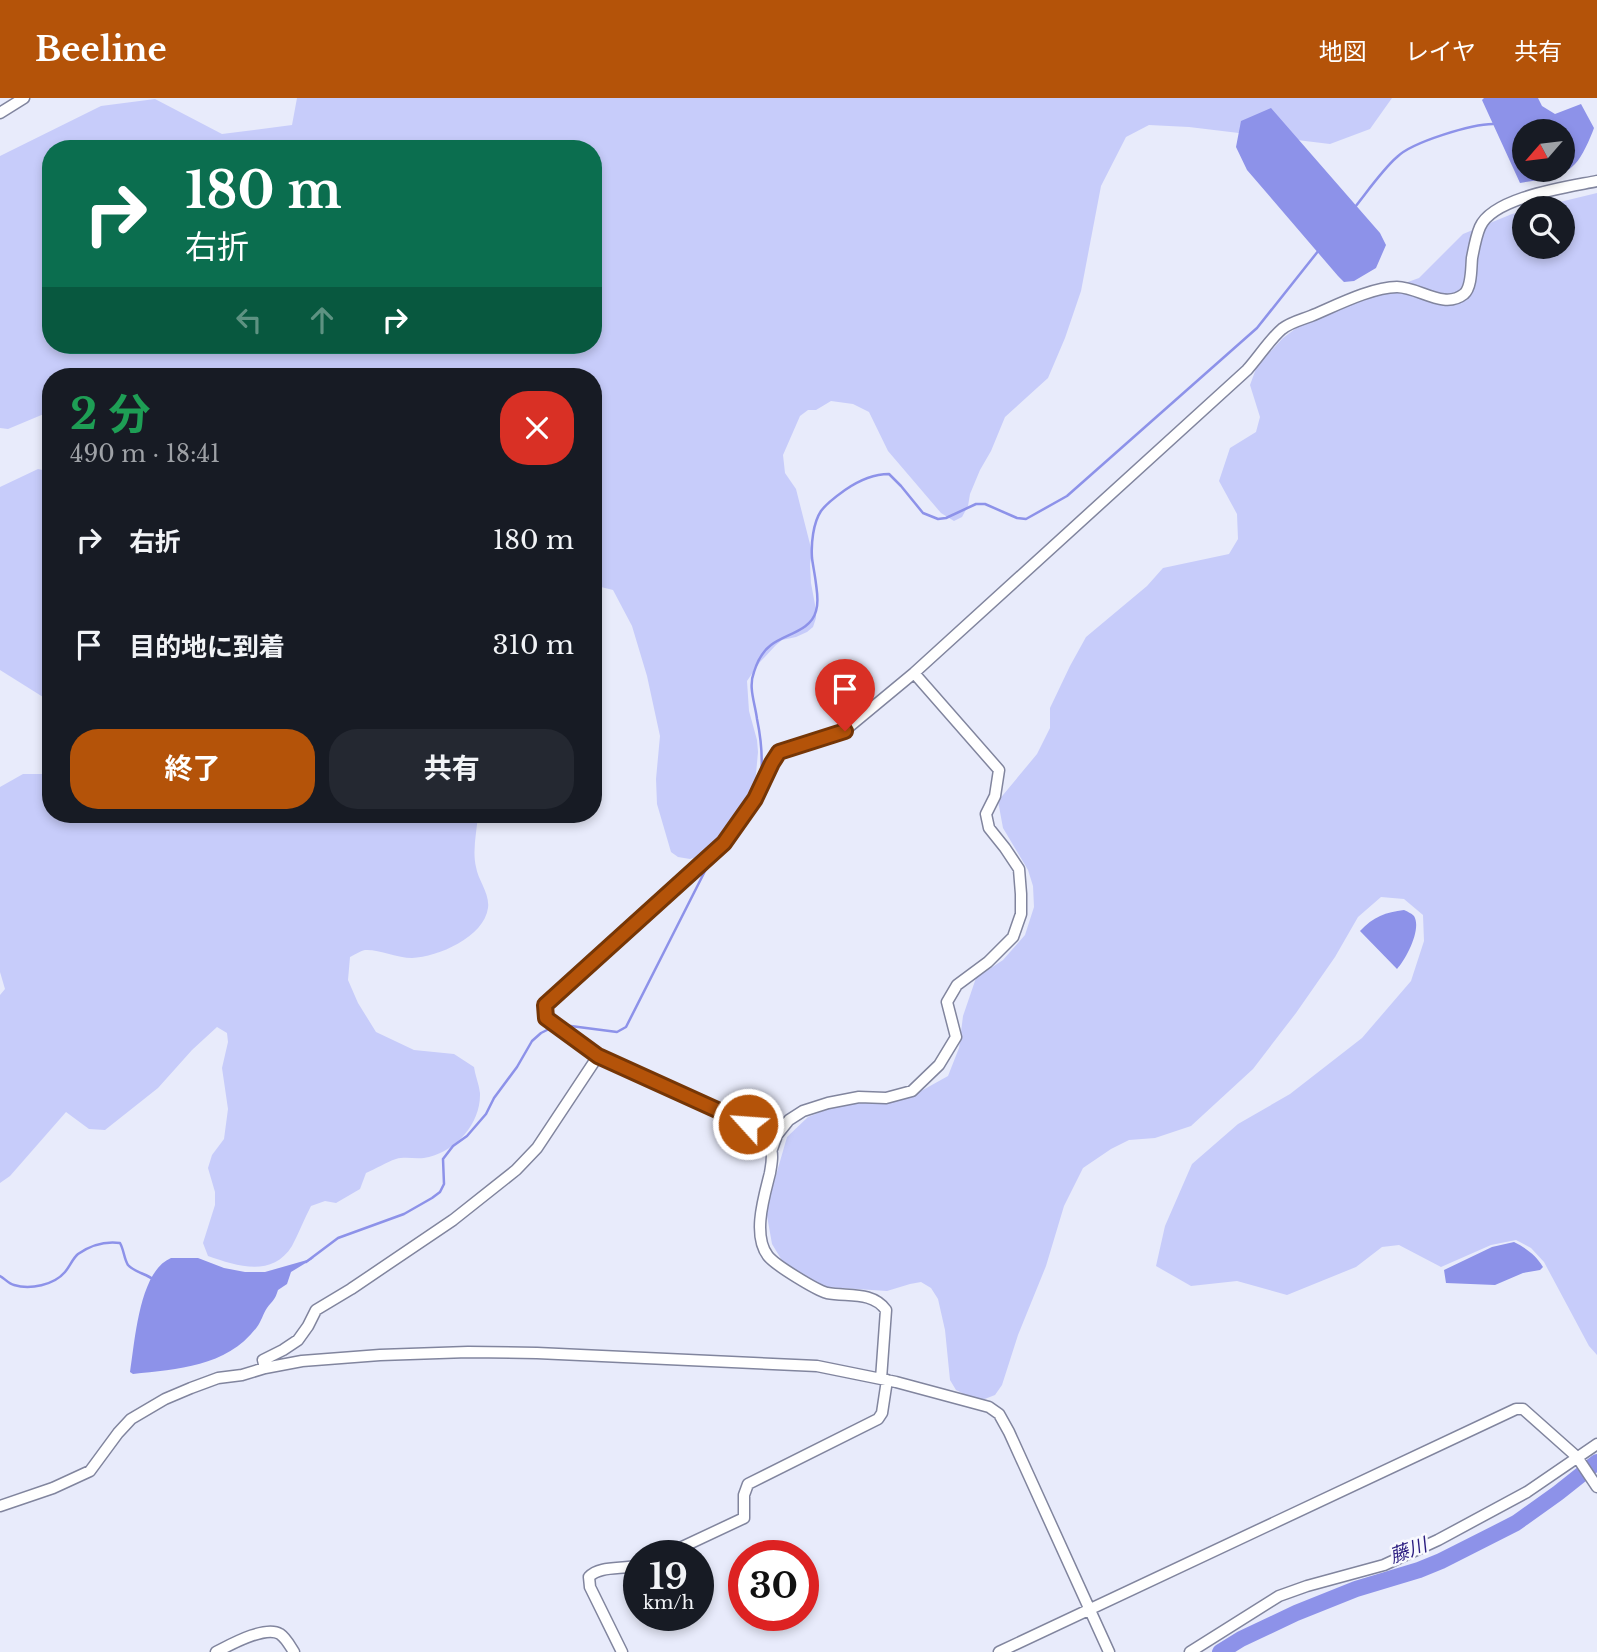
<!DOCTYPE html>
<html lang="ja">
<meta charset="utf-8">
<style>
body{margin:0;font-family:"Libre Baskerville","Noto Sans JP",serif;background:#242831;color:#f1f3f6;height:100vh;display:flex;flex-direction:column;font-size:26px;white-space:nowrap}
*{box-sizing:border-box;margin:0}
p{font-size:23px;color:#9ea1a6}
.icon{flex:none;width:38px;height:38px;fill:none;stroke:currentColor;stroke-width:2;stroke-linecap:round;stroke-linejoin:round}
.map{position:relative;flex:1;overflow:hidden}
.panel{position:absolute;left:42px;top:270px;width:560px;height:455px;display:flex;flex-direction:column;background:#171b24;border-radius:28px;box-shadow:0 4px 10px #0003}
.panel>*{flex:none}
.hud{position:absolute;left:42px;top:42px;width:560px;height:214px;border-radius:28px;box-shadow:0 4px 10px #0003;background:#0b6e4f;color:#fff;overflow:hidden}
.needle{width:46px;rotate:242deg}
.fabs{position:absolute;left:1512px;top:21px;display:grid;gap:14px}
.fabs a{display:grid;place-items:center;width:63px;height:63px;border-radius:50%;background:#171b24;box-shadow:0 4px 10px #0003;font-size:35px}
.speed{position:absolute;left:623px;top:1442px;display:flex;gap:14px;font-size:35px;font-weight:700;text-align:center}
.speed>*{display:grid;place-content:center;width:91px;height:91px;border-radius:50%;background:#171b24;box-shadow:0 4px 10px #0003;line-height:1}
.speed small{font-size:18px;font-weight:400}
.speed .limit{border:10px solid #d22;background:#fff;color:#111}
.pin{position:absolute;display:grid;place-items:center;width:60px;height:60px;color:#fff;margin:-72px -30px;border-radius:50% 50% 50% 0;rotate:-45deg;box-shadow:0 0 7px #0007}
.pin .icon{rotate:45deg}
.me{position:absolute;width:77px;margin:-38px;rotate:296deg;stroke-linejoin:round;filter:drop-shadow(0 0 5px #0008)}
.turn{display:flex;align-items:center;gap:24px;height:147px;padding:0 28px;font-size:32px}
.turn .icon{width:91px;height:91px;stroke-width:2.5}
.turn b{display:block;font-size:49px;line-height:60px}
.lanes{display:flex;align-items:center;height:66px;padding:0 28px;background:#0003;justify-content:center;gap:35px;direction:ltr}
.lanes .off{opacity:.35}
.round{display:grid;place-items:center;flex:none;width:74px;height:74px;border-radius:28px;background:#242831}
.overview{display:flex;align-items:center;justify-content:space-between;height:119px;padding:0 28px}
h1{font-size:42px;font-weight:700;line-height:52px;color:#1e9e55}
.button{display:flex;gap:14px;margin-top:auto;padding:14px 28px}
.button a{flex:1;height:80px;border-radius:28px;background:#b45309;color:#fff;font-size:28px;font-weight:700;line-height:80px;text-align:center}
.button a+a{background:#242831;color:#f1f3f6}
ul{padding:0;list-style:none}
li{display:flex;align-items:center;gap:21px;height:105px;padding:0 28px}
li div{flex:1}
li b{display:block;font-size:26px}
li em{font-style:normal}
header{display:flex;align-items:center;gap:42px;box-sizing:border-box;height:98px;padding:0 35px;background:#b45309;color:#fff}
header strong{font-size:33px}
nav{display:flex;gap:38px;margin-inline-start:auto;font-size:24px}
.map>svg:first-child{display:block}
.green{fill:#c7ccfa;fill-rule:evenodd}
.water{fill:#8d92e9;fill-rule:evenodd}
.lines{fill:none;stroke-linecap:round;stroke-linejoin:round}
.stream{stroke:#8d92e9;stroke-width:2.5}
.river{stroke:#8d92e9;stroke-width:16}
.street-casing{stroke:#81859e;stroke-width:13}
.street{stroke:#fff;stroke-width:10}
.route-casing{stroke:#753606;stroke-width:18}
.route{stroke:#b45309;stroke-width:12}
.labels{text-anchor:middle;stroke-width:5;stroke-linejoin:round;paint-order:stroke}
.water-label{font-size:19px;font-style:italic;fill:#2b1d80;stroke:#f8f9fe}
</style>
<header>
<strong>Beeline</strong>
<nav><a>地図</a><a>レイヤ</a><a>共有</a></nav>
</header>
<div class="map">
<svg width="1597" height="1554" viewBox="0 0 1597 1554">
<rect width="100%" height="100%" fill="#e8ebfb"/>
<path class="green" d="M297,0H1392L1370,31L1330,46L1189,29L1149,27L1126,39L1101,88L1081,193L1065,240L1048,280L1005,319L991,353L980,372L970,396L968,408L962,419L954,423L941,415L888,353L869,314L853,306L831,303L816,312H808L800,318L783,357L785,375L796,391L812,454L810,466L811,485L816,512V520L813,529L807,534L796,539L782,542L776,547L760,564L747,583L749,613L757,642L758,654L755,687L748,697L729,727L705,757L690,761L678,759L671,754L657,706L656,681L660,638L647,578L632,528L613,492L601,489L593,494V278H51V313L8,331L0,330V58L101,8L155,1L222,36L292,27ZM51,51H593V247H51Z
M1597,95V1257L1589,1248L1544,1164L1531,1150L1516,1142L1491,1147L1441,1169L1399,1147L1382,1149L1356,1169L1287,1197L1237,1183L1191,1188L1156,1168L1165,1128L1192,1066L1238,1026L1290,996L1362,940L1411,883L1424,843L1423,817L1404,801L1381,799L1358,819L1335,859L1296,915L1253,971L1191,1028L1155,1040L1129,1042L1111,1051L1083,1070L1064,1108L1046,1168L1018,1237L1002,1287L995,1297L982,1302L968,1298L956,1292L950,1282L945,1232L938,1201L931,1190L921,1184L910,1186L887,1193L826,1189L806,1183L789,1174L772,1146L766,1112L787,1039L808,1019L841,1006L883,1004L921,993L948,978L959,950L963,918L976,880L1003,862L1025,837L1034,809L1033,788L1028,772L1003,730L998,703L1037,656L1050,630V610L1070,568L1086,539L1147,488L1163,470L1229,456L1238,441L1237,416L1219,383L1230,350L1256,334L1260,319L1250,287L1257,268L1283,240L1311,219L1419,180L1463,136L1512,116L1524,113V149H1563V110H1535Z
M38,371L51,374V604L0,572V389Z
M23,676H51V716H478C477,733 472,752 476,769C478,782 490,796 488,810C484,839 438,859 412,860C397,860 378,851 365,852C360,853 354,857 350,859L348,882L358,905L376,934L414,952L454,956L474,969C475,977 479,986 480,995C481,1025 457,1052 429,1059C418,1062 406,1058 396,1061C386,1064 376,1071 366,1075L360,1091L336,1105L325,1103L311,1108C304,1121 299,1135 292,1148C272,1180 237,1168 208,1158L203,1145L215,1107V1094L208,1070L212,1057L224,1041L228,1011L222,970L228,944L227,935L217,929L192,952L158,990L105,1032L89,1031L66,1014L10,1078L0,1085V897L5,891L0,874V689Z"/>
<path class="water" d="M1484,0H1538L1542,8L1555,16L1581,6L1594,30C1590,41 1582,59 1575,66C1562,80 1538,82 1520,85L1482,2ZM1524,33H1563V72H1524Z
M1271,10L1380,135L1386,147L1376,170L1354,183L1344,184L1338,178L1247,72L1236,49L1241,23Z
M1404,812C1408,814 1411,815 1414,818C1422,831 1406,861 1397,871L1360,833C1373,819 1386,814 1404,812Z
M1514,1144C1526,1150 1536,1157 1543,1169L1540,1172L1523,1175L1495,1187L1446,1185L1444,1172L1492,1149Z
M171,1160H198L224,1170L245,1174H265L314,1160L291,1174L287,1186L278,1192C275,1202 273,1202 267,1210C263,1216 261,1224 257,1229C227,1269 178,1271 133,1276L130,1274C135,1244 139,1173 171,1160Z"/>
<g class="lines">
<path class="stream" d="M1355,109C1367,94 1383,71 1397,59C1412,44 1472,26 1493,26
M761,679C763,659 761,640 757,621C755,605 748,589 754,574C757,564 763,553 771,547C785,536 811,533 816,513C819,504 817,494 816,486C815,477 813,468 812,460C811,446 813,425 821,413C826,406 838,397 845,392C858,383 873,376 889,376L901,388L923,415L938,421L946,420L976,406H985L1017,420L1026,421L1067,398L1257,230L1319,152
M563,927L617,934L626,929L705,773L714,760
M306,1164L338,1140L404,1116L432,1100L440,1094L444,1086L443,1061L453,1048L467,1038L486,1016L494,1000L517,969L532,943L541,935L553,929
M0,1178C4,1180 9,1186 14,1187C30,1192 54,1187 65,1174C70,1168 73,1160 78,1156C91,1147 105,1143 120,1145C124,1152 124,1161 128,1167C134,1174 147,1176 154,1182"/>
<path class="river" d="M1220,1554L1241,1541L1296,1515L1356,1491L1419,1472L1441,1463L1516,1425L1558,1395L1597,1364"/>
<g class="street-casing">
<path id="street" d="M0,15L24,0
M772,1051L777,1037L789,1022L803,1013L828,1005L859,999L886,1000L912,993L939,967L956,939L947,904L957,887L988,864L1013,839L1021,816V796L1019,771L1005,750L989,730L986,716L995,698L999,672L914,575
M265,1270L263,1262L283,1252L298,1242L308,1228L316,1212L351,1191L453,1122L516,1072L537,1050L598,958
M881,1281L886,1212C872,1193 848,1199 827,1195C816,1192 775,1167 768,1158C752,1137 764,1099 770,1075C771,1068 774,1056 770,1049C765,1040 755,1033 748,1026L598,958L546,920L545,907L724,745L755,701L773,665L779,654L844,633L914,575L1247,272C1258,260 1270,241 1282,231C1291,224 1301,222 1311,218C1335,208 1372,189 1397,189C1419,189 1444,212 1464,196C1472,189 1471,170 1472,160C1474,150 1476,138 1480,129C1493,99 1568,89 1597,83
M0,1408L53,1390L90,1373L118,1335L131,1321L165,1301L191,1290L218,1280L242,1277L265,1270L302,1263L380,1257L468,1254L537,1255L817,1268L896,1284L989,1309L999,1316L1009,1334L1109,1554
M663,1458L744,1420V1397L748,1386L878,1321L882,1315L887,1282
M216,1554C230,1547 265,1527 280,1536C286,1540 290,1548 294,1554
M622,1554L590,1489L589,1479C600,1467 624,1472 639,1467
M999,1554L1516,1311H1523L1577,1359L1597,1389
M1190,1554L1279,1498L1307,1488L1384,1467L1438,1442L1527,1394L1597,1346"/>
</g>
<use href="#street" class="street"/>
</g>
<g class="lines">
<g class="route-casing">
<path id="route" d="M748,1026L598,958L546,920L545,907L724,745L755,701L772,665L779,654L845,633"/>
</g>
<use href="#route" class="route"/>
</g>
<g class="labels">
<g class="water-label">
<text transform="translate(1408 1452) rotate(-20)" y="7">藤川</text>
</g>
</g>
</svg>
<div class="fabs">
<a><svg class="needle" viewBox="-14 -14 28 28"><path d="M0-13l5 13h-10z" fill="#e53935"/><path d="M0 13l5-13h-10z" fill="#9ea1a6"/></svg></a>
<a><svg class="icon" aria-label="search" viewBox="0 0 24 24"><circle cx="10" cy="10" r="6"/><path d="M15 15l6 6"/></svg></a>
</div>
<div class="speed"><div>19<small>km/h</small></div><div class="limit">30</div></div>
<div class="pin" style="left:845px;top:633px;background:#d93025"><svg class="icon" aria-label="arrive" viewBox="0 0 24 24"><path d="M6 21V4h12l-3 4 3 4H6"/></svg></div>
<svg class="me" style="left:748px;top:1026px" viewBox="-20 -20 40 40"><circle r="17" fill="#b45309" stroke="#fff" stroke-width="3"/><path d="M0-11L8 9 0 5-8 9z" fill="#fff"/></svg>
<div class="hud">
<div class="turn"><svg class="icon" aria-label="right" viewBox="0 0 24 24"><path d="M7 20v-9h11M14 6l5 5-5 5"/></svg><div><b>180 m</b>右折</div></div>
<div class="lanes"><svg class="icon off" aria-label="left" viewBox="0 0 24 24"><path d="M17 20v-9H6M10 6l-5 5 5 5"/></svg><svg class="icon off" aria-label="ahead" viewBox="0 0 24 24"><path d="M12 20V5M6 11l6-6 6 6"/></svg><svg class="icon" aria-label="right" viewBox="0 0 24 24"><path d="M7 20v-9h11M14 6l5 5-5 5"/></svg></div>
</div>
<section class="panel">
<div class="overview"><div><h1>2 分</h1><p>490 m · 18:41</p></div><a class="round" style="background:#d93025;color:#fff"><svg class="icon" aria-label="close" viewBox="0 0 24 24"><path d="M6 6l12 12M18 6L6 18"/></svg></a></div>
<ul>
<li><svg class="icon" aria-label="right" viewBox="0 0 24 24"><path d="M7 20v-9h11M14 6l5 5-5 5"/></svg><div><b>右折</b></div><em>180 m</em></li>
<li><svg class="icon" aria-label="arrive" viewBox="0 0 24 24"><path d="M6 21V4h12l-3 4 3 4H6"/></svg><div><b>目的地に到着</b></div><em>310 m</em></li>
</ul>
<div class="button"><a>終了</a><a>共有</a></div>
</section>
</div>
